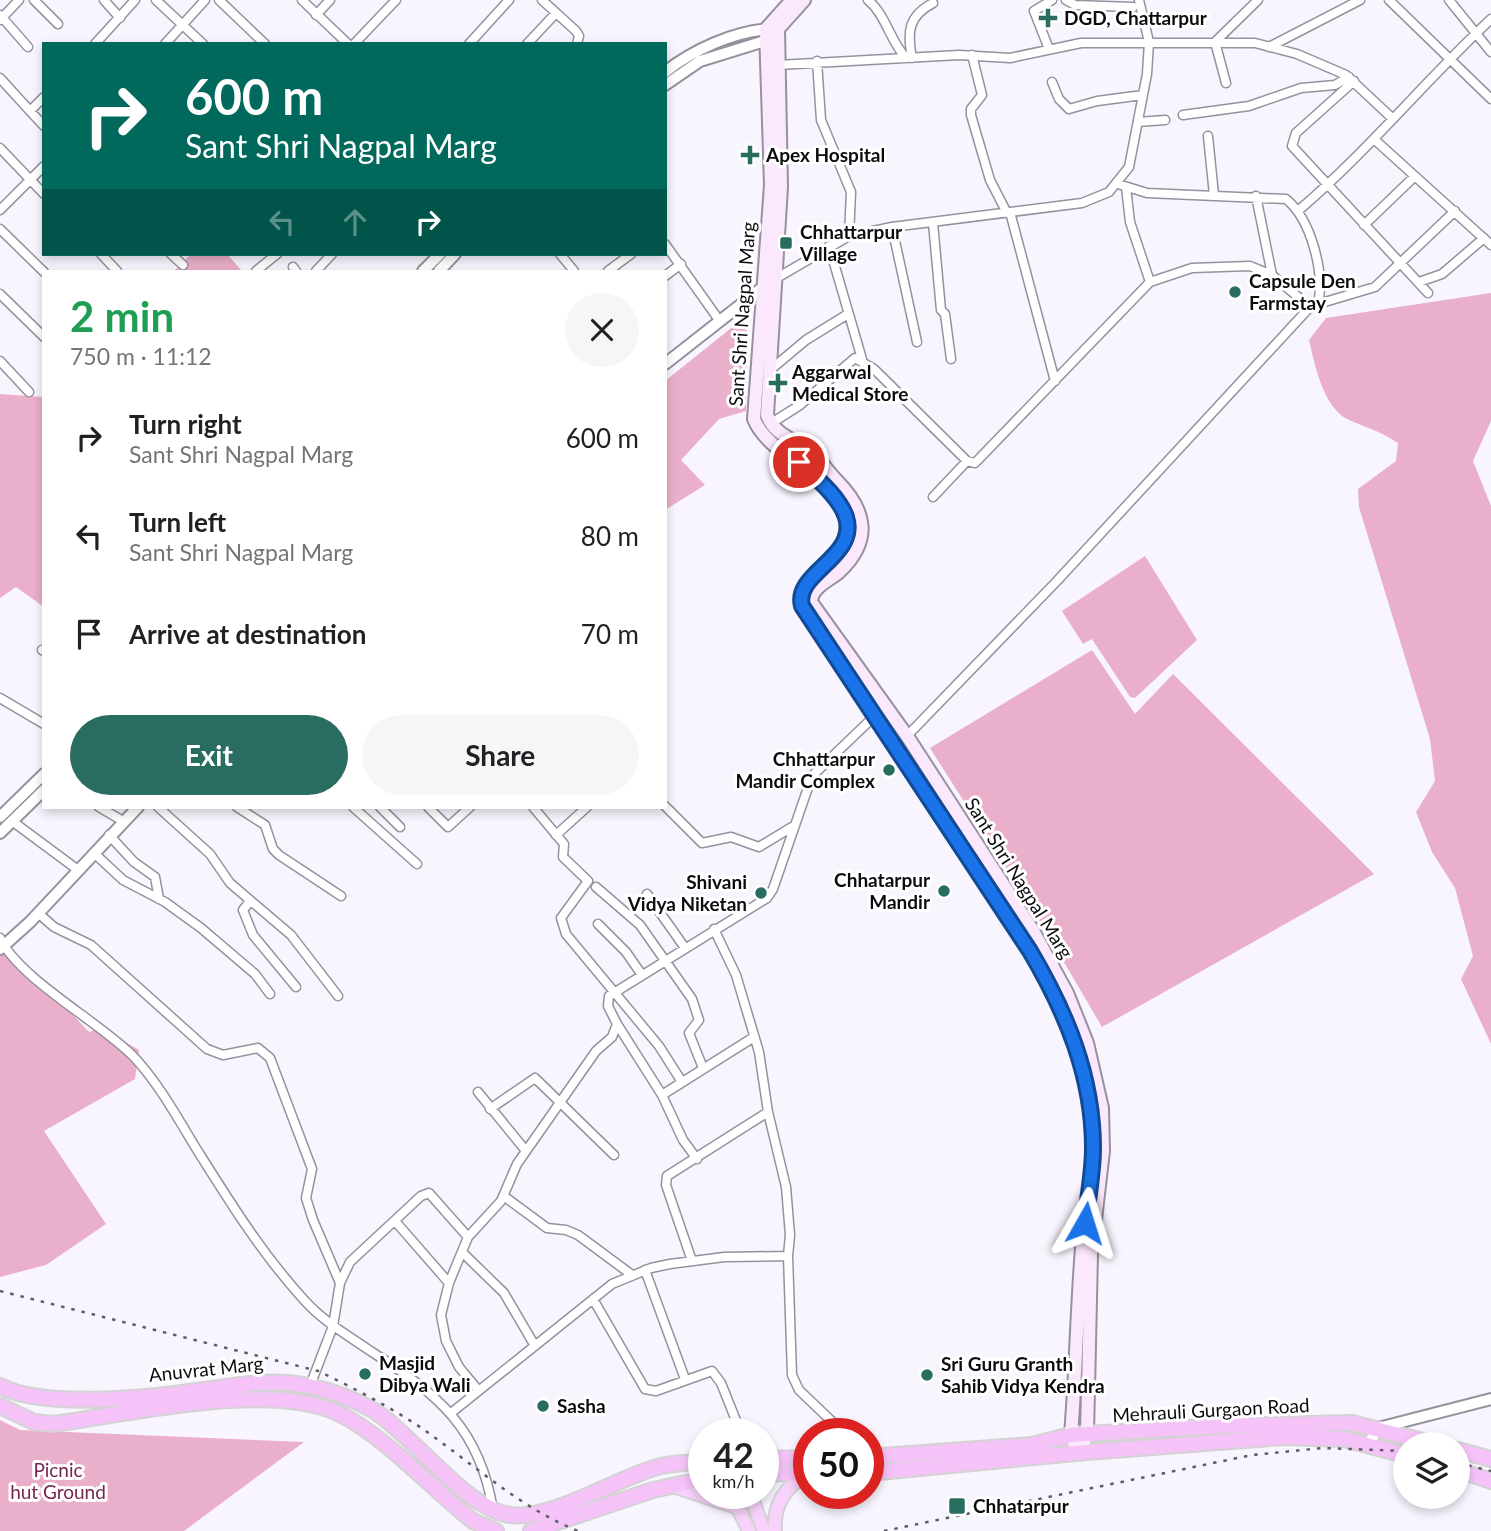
<!DOCTYPE html>
<meta charset="utf-8">
<style>
body{margin:0;font-family:Lato,sans-serif;background:#f6f6f6;color:#202124;height:100vh;display:flex;flex-direction:column;font-size:26px;white-space:nowrap}
*{box-sizing:border-box;margin:0}
p{font-size:23px;color:#757577}
.icon{flex:none;width:38px;height:38px;fill:none;stroke:currentColor;stroke-width:2;stroke-linecap:round;stroke-linejoin:round}
.map{position:relative;flex:1;overflow:hidden}
.side{position:absolute;left:42px;top:270px;width:625px;height:539px;display:flex;flex-direction:column;background:#fff;border-radius:0px;box-shadow:0 4px 10px #0003}
.side>*{flex:none}
.banner{position:absolute;left:42px;top:42px;width:625px;height:214px;border-radius:0px;box-shadow:0 4px 10px #0003;background:#00695c;color:#fff;overflow:hidden}
.controls{position:absolute;left:1393px;top:1432px;display:grid;gap:14px}
.controls a{display:grid;place-items:center;width:77px;height:77px;border-radius:50%;background:#fff;box-shadow:0 4px 10px #0003;font-size:35px}
.speed{position:absolute;left:688px;top:1418px;display:flex;gap:14px;font-size:35px;font-weight:700;text-align:center}
.speed>*{display:grid;place-content:center;width:91px;height:91px;border-radius:50%;background:#fff;box-shadow:0 4px 10px #0003;line-height:1}
.speed small{font-size:18px;font-weight:400}
.speed .limit{border:10px solid #d22;background:#fff;color:#111}
.pin{position:absolute;display:grid;place-items:center;width:60px;height:60px;color:#fff;margin:-30px;border:4px solid #fff;border-radius:50%;box-shadow:0 2px 7px #0007}
.me{position:absolute;width:77px;margin:-38px;rotate:6deg;stroke-linejoin:round;filter:drop-shadow(0 0 5px #0008)}
.turn{display:flex;align-items:center;gap:24px;height:147px;padding:0 28px;font-size:32px}
.turn .icon{width:91px;height:91px;stroke-width:2.5}
.turn b{display:block;font-size:49px;line-height:60px}
.lanes{display:flex;align-items:center;height:66px;padding:0 28px;background:#0003;justify-content:center;gap:35px;direction:ltr}
.lanes .off{opacity:.35}
.round{display:grid;place-items:center;flex:none;width:74px;height:74px;border-radius:37px;background:#f6f6f6}
.head{display:flex;align-items:center;justify-content:space-between;height:119px;padding:0 28px}
h1{font-size:42px;font-weight:700;line-height:52px;color:#1e9e55}
.cta{display:flex;gap:14px;margin-top:auto;padding:14px 28px}
.cta a{flex:1;height:80px;border-radius:42px;background:#286d60;color:#fff;font-size:28px;font-weight:700;line-height:80px;text-align:center}
.cta a+a{background:#f6f6f6;color:#202124}
ul{padding:0;list-style:none}
li{display:flex;align-items:center;gap:21px;height:98px;padding:0 28px}
li div{flex:1}
li b{display:block;font-size:26px}
li em{font-style:normal}
.map>svg:first-child{display:block}
.green{fill:#eaafca}
.lines{fill:none;stroke-linecap:round;stroke-linejoin:round}
.minor-casing{stroke:#95919e;stroke-width:11}
.tertiary-casing{stroke:#95919e;stroke-width:14}
.secondary-casing{stroke:#95919e;stroke-width:16}
.primary-casing{stroke:#d3d3d4;stroke-width:16}
.trunk-casing{stroke:#d3d3d4;stroke-width:18}
.minor{stroke:#fff;stroke-width:8}
.tertiary{stroke:#fff;stroke-width:10}
.secondary{stroke:#fce8fd;stroke-width:12}
.primary{stroke:#f8d2fa;stroke-width:12}
.trunk{stroke:#f6c3f8;stroke-width:14}
.rail{stroke:#5f5d63;stroke-width:2.5;stroke-dasharray:3.5 7;stroke-linecap:butt}
.route-casing{stroke:#114b97;stroke-width:18}
.route{stroke:#1a73e8;stroke-width:12}
.poi-dot{fill:#286d60;stroke:#fff;stroke-width:2.5}
.labels{text-anchor:middle;stroke-width:6;stroke-linejoin:round;paint-order:stroke}
.poi-label{font-size:19px;font-weight:bold;fill:#0c0b0f;stroke:#fff;text-anchor:start}
.street-label{font-size:19px;fill:#0c0b0f;stroke:#fff}
.park-label{font-size:19px;fill:#742551;stroke:#fff}
</style>
<div class="map">
<svg width="1491" height="1531" viewBox="0 0 1491 1531">
<rect width="100%" height="100%" fill="#f8f5fe"/>
<path class="green" d="M191,254H227L242,271H174Z
M1491,293V421L1473,461L1491,506V1044L1461,979L1473,956L1455,888L1432,852L1416,812L1435,781L1430,739L1359,507L1358,489L1396,461L1398,443C1380,431 1367,428 1349,420C1323,408 1315,365 1309,340L1326,318Z
M740,321L747,331L746,411L719,419L681,460L705,485L665,510V381Z
M0,394L44,397V607L16,587L0,598Z
M1145,556L1197,640L1135,698L1130,697L1092,639L1083,644L1062,611Z
M1092,650L1135,714L1173,674L1374,874L1102,1027L1041,923L930,748Z
M0,937L89,1032L101,1028L139,1050L135,1079L44,1131L106,1224L46,1265L0,1277Z
M0,1420L20,1430L304,1442L184,1531H0Z"/>
<g class="lines">
<g class="minor-casing">
<path id="minor" d="M34,0L58,24
M104,0L120,18
M156,0L203,44
M219,0L265,44
M302,0L348,44
M542,0L576,31L579,36L577,44
M868,0C886,15 890,41 906,58
M1066,0L1075,5L1133,7
M1389,0L1491,99
M1449,0L1491,52
M0,15L28,47
M316,15L330,0
M0,20L19,0
M95,44L135,0
M165,44L205,0
M354,44L396,0
M469,44L509,0
M527,44L556,13
M1269,47L1360,0
M1049,49L1034,11L1052,0
M972,55L982,95L971,109V115L990,180L1007,213
M912,58C907,32 908,16 933,3
M817,61L821,120L851,192L849,236
M778,65L959,55L1010,58L1081,43H1255L1297,54L1346,75L1393,119
M0,78L30,111L44,97
M1354,81L1296,133L1292,146L1428,293
M1052,82L1059,99L1069,109L1097,101L1143,95
M1226,83L1215,42L1258,0
M30,111L44,126
M1183,115L1249,106L1301,88L1335,85L1349,77
M1138,122L1165,120
M1208,136L1214,195
M1375,140L1491,245
M0,148L44,194
M1126,187L1130,222L1150,282
M1256,196L1272,275
M0,210L44,166
M1299,210C1368,151 1425,81 1491,19
M1010,212L1055,381
M933,223L941,310L945,314L951,359
M1364,225L1415,176
M892,227L917,342
M0,229L44,272
M665,244L719,320
M829,246L862,359
M101,254L117,271
M171,254L183,265
M560,254L574,271
M293,267L296,271
M256,271L277,254
M316,271L332,254
M608,271L631,254
M665,276L681,264
M775,279L849,236L892,227L1082,203L1109,192L1129,167L1147,74L1149,42L1139,0
M1419,282L1442,274L1484,238
M0,294L44,337
M1318,304L1375,287L1455,211
M0,361L29,392
M769,371L806,340L848,314
M770,424L800,405L855,358L874,369L967,461L975,463L1150,282L1192,268L1250,266L1272,275L1310,307
M933,497L967,461
M42,650L44,651
M0,698L44,724
M907,736L1056,582L1310,307L1318,304C1325,273 1311,219 1286,199L1147,193L1118,184
M665,806L702,843L731,837L759,847L792,827
M99,807L123,821
M158,807L210,854L230,883L291,935L338,996
M237,807L265,825L273,849L279,855L341,896
M353,807L417,864
M380,807L400,827
M428,807L448,827L470,807
M533,807L564,844L563,857L588,881L561,918L566,934L659,1046L682,1082
M12,821L78,870
M109,835L134,862L155,877L159,899
M556,835L587,807
M94,853L123,880L165,902L201,928L255,974L270,994
M596,887L640,925L692,999L699,1020L689,1033L703,1068
M647,894L685,948
M250,901L243,910L253,935L296,987
M38,913L54,927L91,945L207,1049L223,1055L258,1048L270,1058L312,1169L306,1198L313,1220L340,1283
M598,924L626,952L642,975
M714,929L736,975L759,1052L768,1112L786,1187L790,1235L788,1256L792,1375L799,1390L844,1433
M0,938C18,978 101,1023 134,1057C158,1083 176,1115 194,1145C228,1199 261,1253 305,1301C324,1322 349,1336 372,1352C439,1395 480,1429 493,1510
M617,1024L662,1095L683,1140L697,1159
M478,1092L526,1151
M662,1095L754,1037
M490,1109L535,1078L614,1155
M505,1197L547,1228L566,1230L578,1235L632,1275
M395,1221L449,1283
M462,1252L504,1293L535,1346
M692,1261L666,1185L667,1176L768,1112
M645,1270L685,1379
M593,1299L645,1389L656,1391L712,1371L721,1383L741,1433
M310,1386L333,1326L340,1283L350,1262L421,1196L429,1193L468,1237
M478,1390L459,1367L446,1341L441,1315L449,1283L468,1237L501,1201L517,1164L596,1051L612,1037L617,1024L608,1006L609,996L767,898L773,889L812,776L884,707
M451,1413L612,1284L651,1268L670,1264L724,1257L788,1256"/>
</g>
<g class="tertiary-casing">
<path id="tertiary" d="M665,72C693,50 734,31 771,29
M665,85L700,61L771,39
M423,271L440,254
M439,271L455,254
M665,364L767,284
M0,817L44,774
M0,833L44,790
M0,949L30,922L138,807
M1368,1445L1378,1428L1491,1399"/>
</g>
<g class="secondary-casing">
<path id="secondary" d="M792,0L766,29L771,185L754,419C768,456 839,478 846,521C852,560 794,575 802,606L1030,951C1066,1011 1098,1080 1093,1152C1091,1184 1085,1216 1082,1248C1077,1310 1076,1373 1071,1435L1074,1443
M804,0L778,29L781,187L767,415C775,436 794,439 811,452C820,459 827,471 836,480C866,510 873,540 839,572C830,580 811,587 811,602L907,736L1032,929L1067,993L1087,1043L1102,1108L1103,1151L1091,1254L1087,1435L1078,1453"/>
</g>
<g class="primary-casing">
<path id="primary" d="M673,1486L739,1508
M731,1493L749,1531
M750,1493L764,1531
M775,1531C773,1506 785,1485 808,1475"/>
</g>
<g class="trunk-casing">
<path id="trunk" d="M0,1386C43,1409 153,1398 204,1390C240,1385 272,1378 309,1386C332,1391 352,1398 373,1410C413,1435 467,1510 511,1515C554,1520 617,1477 661,1466C675,1463 690,1463 704,1461
M0,1406L34,1422L54,1424C129,1414 272,1380 340,1414C387,1438 431,1488 473,1521L496,1531
M1458,1450L1491,1459
M868,1457L1032,1445L1071,1435L1221,1426L1352,1423L1434,1444
M763,1459L808,1458
M1458,1470L1491,1481
M763,1473L808,1474
M868,1473L1087,1452L1284,1437L1344,1439L1405,1455
M531,1531L653,1490L704,1479"/>
</g>
<use href="#minor" class="minor"/>
<use href="#tertiary" class="tertiary"/>
<use href="#secondary" class="secondary"/>
<use href="#primary" class="primary"/>
<use href="#trunk" class="trunk"/>
<path class="rail" d="M0,1291L318,1371C352,1387 386,1405 417,1425C470,1461 518,1507 578,1531
M1458,1463L1491,1471
M884,1531L1252,1455L1323,1448L1405,1451"/>
</g>
<g class="lines">
<g class="route-casing">
<path id="route" d="M799,462C815,477 839,496 846,517C859,557 793,573 802,606L1030,951C1066,1012 1093,1076 1093,1148C1093,1173 1088,1198 1085,1223"/>
</g>
<use href="#route" class="route"/>
</g>
<g class="poi-dot">
<path d="M1044.5 7.5h7v7h7v7h-7v7h-7v-7h-7v-7h7z"/>
<path d="M746.5 144.5h7v7h7v7h-7v7h-7v-7h-7v-7h7z"/>
<rect x="779" y="236" width="14" height="14" rx="3.5"/>
<circle cx="1235" cy="292" r="7"/>
<path d="M774.5 372.5h7v7h7v7h-7v7h-7v-7h-7v-7h7z"/>
<circle cx="889" cy="770" r="7"/>
<circle cx="944" cy="891" r="7"/>
<circle cx="761" cy="893" r="7"/>
<circle cx="365" cy="1374" r="7"/>
<circle cx="927" cy="1375" r="7"/>
<circle cx="543" cy="1406" r="7"/>
<rect x="948" y="1497" width="18" height="18" rx="3.5"/>
</g>
<g class="labels">
<g class="poi-label">
<text x="1064" y="25">DGD, Chattarpur</text>
<text x="766" y="162">Apex Hospital</text>
<text x="800" y="239">Chhattarpur<tspan x="800" dy="22">Village</tspan></text>
<text x="1249" y="288">Capsule Den<tspan x="1249" dy="22">Farmstay</tspan></text>
<text x="792" y="379">Aggarwal<tspan x="792" dy="22">Medical Store</tspan></text>
<text x="875" y="766" text-anchor="end">Chhattarpur<tspan x="875" dy="22">Mandir Complex</tspan></text>
<text x="930" y="887" text-anchor="end">Chhatarpur<tspan x="930" dy="22">Mandir</tspan></text>
<text x="747" y="889" text-anchor="end">Shivani<tspan x="747" dy="22">Vidya Niketan</tspan></text>
<text x="379" y="1370">Masjid<tspan x="379" dy="22">Dibya Wali</tspan></text>
<text x="941" y="1371">Sri Guru Granth<tspan x="941" dy="22">Sahib Vidya Kendra</tspan></text>
<text x="557" y="1413">Sasha</text>
<text x="973" y="1513">Chhatarpur</text>
</g>
<g class="street-label">
<text transform="translate(742 314) rotate(-86)" y="7">Sant Shri Nagpal Marg</text>
<text transform="translate(1019 878) rotate(58)" y="7">Sant Shri Nagpal Marg</text>
<text transform="translate(206 1369) rotate(-6)" y="7">Anuvrat Marg</text>
<text transform="translate(1211 1410) rotate(-3)" y="7">Mehrauli Gurgaon Road</text>
</g>
<g class="park-label">
<text x="58" y="1477">Picnic<tspan x="58" dy="22">hut Ground</tspan></text>
</g>
</g>
</svg>
<div class="controls">
<a><svg class="icon" aria-label="layers" viewBox="0 0 24 24"><path d="M12 4l9 5-9 5-9-5zM3 14l9 5 9-5"/></svg></a>
</div>
<div class="speed"><div>42<small>km/h</small></div><div class="limit">50</div></div>
<div class="pin" style="left:799px;top:462px;background:#d93025"><svg class="icon" aria-label="arrive" viewBox="0 0 24 24"><path d="M6 21V4h12l-3 4 3 4H6"/></svg></div>
<svg class="me" style="left:1085px;top:1223px" viewBox="-20 -20 40 40"><path d="M0-17L14 15 0 8-14 15z" fill="#1a73e8" stroke="#fff" stroke-width="4"/></svg>
<div class="banner">
<div class="turn"><svg class="icon" aria-label="right" viewBox="0 0 24 24"><path d="M7 20v-9h11M14 6l5 5-5 5"/></svg><div><b>600 m</b>Sant Shri Nagpal Marg</div></div>
<div class="lanes"><svg class="icon off" aria-label="left" viewBox="0 0 24 24"><path d="M17 20v-9H6M10 6l-5 5 5 5"/></svg><svg class="icon off" aria-label="ahead" viewBox="0 0 24 24"><path d="M12 20V5M6 11l6-6 6 6"/></svg><svg class="icon" aria-label="right" viewBox="0 0 24 24"><path d="M7 20v-9h11M14 6l5 5-5 5"/></svg></div>
</div>
<section class="side">
<div class="head"><div><h1>2 min</h1><p>750 m · 11:12</p></div><a class="round"><svg class="icon" aria-label="close" viewBox="0 0 24 24"><path d="M6 6l12 12M18 6L6 18"/></svg></a></div>
<ul>
<li><svg class="icon" aria-label="right" viewBox="0 0 24 24"><path d="M7 20v-9h11M14 6l5 5-5 5"/></svg><div><b>Turn right</b><p>Sant Shri Nagpal Marg</p></div><em>600 m</em></li>
<li><svg class="icon" aria-label="left" viewBox="0 0 24 24"><path d="M17 20v-9H6M10 6l-5 5 5 5"/></svg><div><b>Turn left</b><p>Sant Shri Nagpal Marg</p></div><em>80 m</em></li>
<li><svg class="icon" aria-label="arrive" viewBox="0 0 24 24"><path d="M6 21V4h12l-3 4 3 4H6"/></svg><div><b>Arrive at destination</b></div><em>70 m</em></li>
</ul>
<div class="cta"><a>Exit</a><a>Share</a></div>
</section>
</div>
